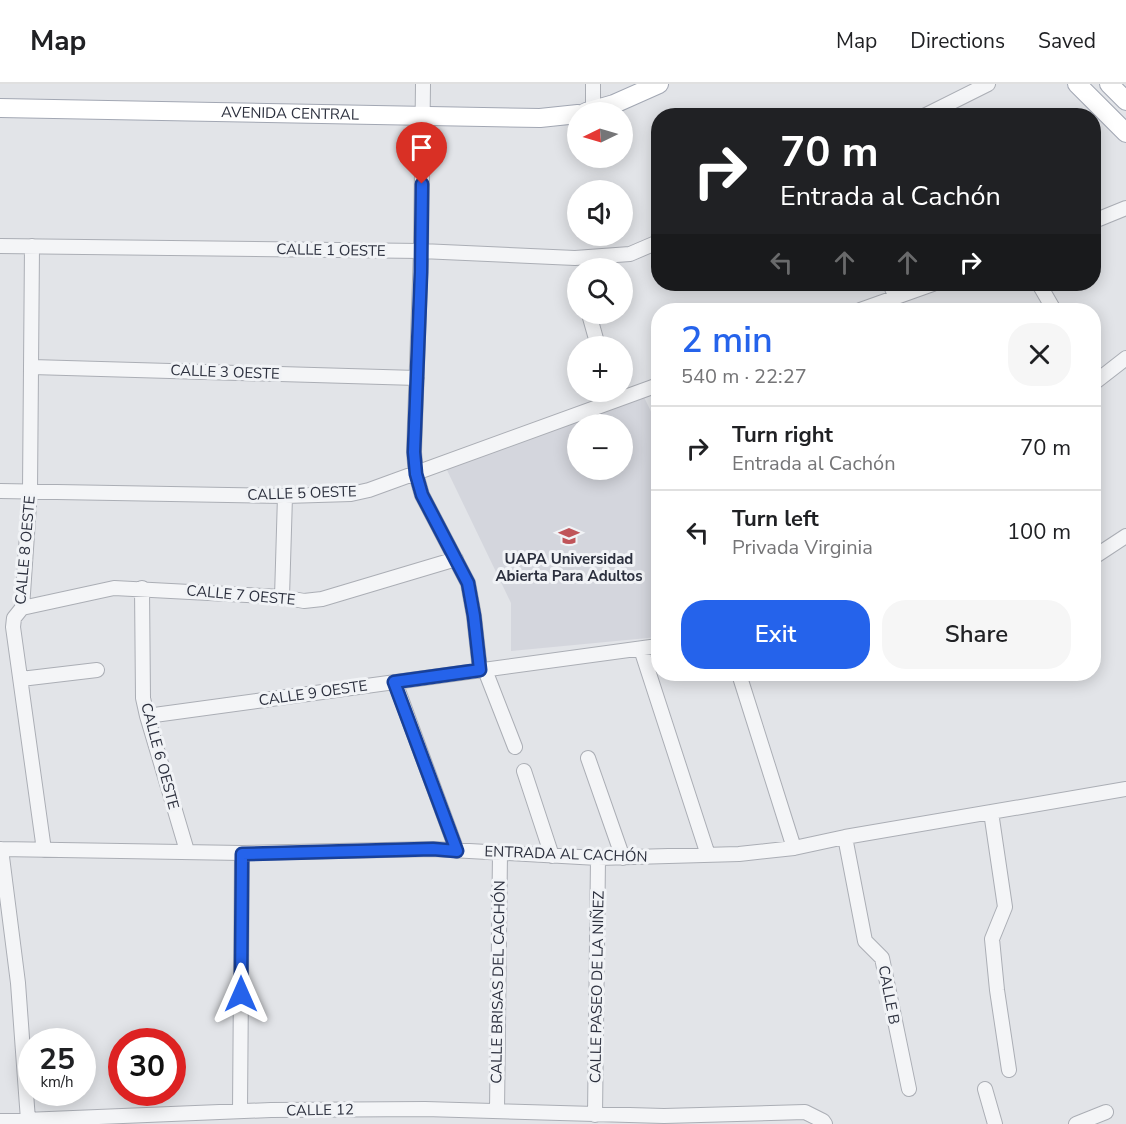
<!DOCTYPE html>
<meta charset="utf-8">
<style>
body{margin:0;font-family:"Nunito Sans",sans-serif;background:#f6f6f6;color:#202124;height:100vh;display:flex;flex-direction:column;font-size:22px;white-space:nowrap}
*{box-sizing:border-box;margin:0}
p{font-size:20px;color:#757577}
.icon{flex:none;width:33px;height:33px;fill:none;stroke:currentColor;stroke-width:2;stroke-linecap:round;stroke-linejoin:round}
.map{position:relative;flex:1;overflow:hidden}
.drawer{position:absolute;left:651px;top:219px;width:450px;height:378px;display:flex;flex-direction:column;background:#fff;border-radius:24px;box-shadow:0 3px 15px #0003}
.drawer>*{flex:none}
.guide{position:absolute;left:651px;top:24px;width:450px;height:183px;border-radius:24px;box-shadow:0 3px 15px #0003;background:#202124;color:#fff;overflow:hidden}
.needle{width:39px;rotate:265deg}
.controls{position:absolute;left:567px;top:18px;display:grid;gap:12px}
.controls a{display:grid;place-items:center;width:66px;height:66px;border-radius:50%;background:#fff;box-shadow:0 3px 15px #0003;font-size:30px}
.speed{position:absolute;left:18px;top:944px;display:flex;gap:12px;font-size:30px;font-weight:700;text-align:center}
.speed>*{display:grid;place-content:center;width:78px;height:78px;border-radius:50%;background:#fff;box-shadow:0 3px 15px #0003;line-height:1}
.speed small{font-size:15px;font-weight:400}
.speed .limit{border:9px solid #d22;background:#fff;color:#111}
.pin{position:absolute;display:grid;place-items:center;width:51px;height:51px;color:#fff;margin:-62px -26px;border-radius:50% 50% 50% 0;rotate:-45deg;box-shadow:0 0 6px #0007}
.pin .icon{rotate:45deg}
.me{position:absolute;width:66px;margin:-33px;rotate:0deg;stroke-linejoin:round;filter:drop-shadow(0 0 4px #0008)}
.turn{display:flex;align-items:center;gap:21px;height:126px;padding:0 30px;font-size:27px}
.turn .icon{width:78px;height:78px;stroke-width:2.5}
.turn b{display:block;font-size:42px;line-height:51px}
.lanes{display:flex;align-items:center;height:57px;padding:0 30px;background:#0003;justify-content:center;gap:30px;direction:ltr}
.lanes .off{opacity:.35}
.round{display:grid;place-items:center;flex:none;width:63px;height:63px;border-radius:24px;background:#f6f6f6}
.head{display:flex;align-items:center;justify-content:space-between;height:102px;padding:0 30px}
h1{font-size:36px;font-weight:600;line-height:45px;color:#2563eb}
.primary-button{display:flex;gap:12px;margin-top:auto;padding:12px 30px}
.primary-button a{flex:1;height:69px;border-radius:24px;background:#2563eb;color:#fff;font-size:24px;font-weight:600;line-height:69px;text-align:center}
.primary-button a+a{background:#f6f6f6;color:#202124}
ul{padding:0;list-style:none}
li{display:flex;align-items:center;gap:18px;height:84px;padding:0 30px;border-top:2px solid #e0e0e0}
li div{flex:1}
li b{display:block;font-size:22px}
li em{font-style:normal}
header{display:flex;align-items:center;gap:36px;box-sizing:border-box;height:84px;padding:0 30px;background:#fff;border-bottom:2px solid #e0e0e0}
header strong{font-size:28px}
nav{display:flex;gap:33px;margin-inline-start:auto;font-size:21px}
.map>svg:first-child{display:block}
.built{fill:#d4d6dd;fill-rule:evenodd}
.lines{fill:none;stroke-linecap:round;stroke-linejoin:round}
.minor-casing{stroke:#abaeb5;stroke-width:16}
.major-casing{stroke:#a2a7b3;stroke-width:20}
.minor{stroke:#f4f5f7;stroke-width:14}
.major{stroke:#fff;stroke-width:18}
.route-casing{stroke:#184099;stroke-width:15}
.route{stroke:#2563eb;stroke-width:10}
.labels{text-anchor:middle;stroke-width:6;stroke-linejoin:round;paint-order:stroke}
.street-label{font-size:15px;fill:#2c303e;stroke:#f1f3f6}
.poi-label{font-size:15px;font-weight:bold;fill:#2c303e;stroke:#f1f3f6}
</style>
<header>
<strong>Map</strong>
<nav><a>Map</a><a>Directions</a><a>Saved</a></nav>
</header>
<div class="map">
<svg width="1126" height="1040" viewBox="0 0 1126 1040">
<rect width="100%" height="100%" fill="#e2e4e8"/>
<path class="built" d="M643,311L658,342V553L511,567V519L445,382ZM578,340H622V386H578Z"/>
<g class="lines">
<g class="minor-casing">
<path id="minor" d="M423,0L421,167L414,368L416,390L422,411L468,499L474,532L480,586
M593,0V27
M924,32L988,0
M1094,137L1126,124
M0,162L421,167L575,174L630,170L658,158
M32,162L30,406L22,524L14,534L13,543L44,766
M890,200L896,213
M1039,200L1054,226
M860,226L933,200
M589,230L598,262
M32,283L417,294
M1094,299L1126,274
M0,407L285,412L351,410L369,406L658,301
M1094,473L1126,452
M142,504L143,614L147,632L187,767
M282,513L285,412
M22,524L114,504L282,513L304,517L322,515L456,475
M641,565L708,771
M485,586L515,663
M739,590L794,764
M21,595L97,586
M395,598L457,767
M147,632L658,562
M588,674L623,774
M524,687L552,772
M991,728L1005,823L992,855L997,906L1009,986
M845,753L865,857L882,874L909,1005
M0,765L242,769L433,765L598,774L739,770L794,764L845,753L1126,705
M1,765L18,899L28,1036
M985,1005L995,1040
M240,1027L242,769
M497,1027L500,769
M595,1031L598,774
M0,1037L271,1026L425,1025L664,1032L805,1028L823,1037L825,1040
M1076,1040L1106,1028"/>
</g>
<g class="major-casing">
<g id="major">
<path d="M1077,0L1126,49"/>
<path d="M1109,0L1126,17"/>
<path id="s1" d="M0,24L540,34L578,30"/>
<path d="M586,28L614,20L659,0"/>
</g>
</g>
<use href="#minor" class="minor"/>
<use href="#major" class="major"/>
</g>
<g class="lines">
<g class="route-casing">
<path id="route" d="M241,910L242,770L433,765L457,767L394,598L480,586L474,532L468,499L422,411L416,390L414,368L421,188L422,100"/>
</g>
<use href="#route" class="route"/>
</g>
<defs>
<g id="university-bare" transform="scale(1.62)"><path d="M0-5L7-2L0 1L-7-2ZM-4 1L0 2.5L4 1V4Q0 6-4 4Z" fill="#c05459" stroke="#f1f3f6" stroke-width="2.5" paint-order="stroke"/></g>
</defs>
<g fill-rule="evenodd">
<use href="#university-bare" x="569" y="452"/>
</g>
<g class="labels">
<g class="street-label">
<text dy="5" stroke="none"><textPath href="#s1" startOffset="290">AVENIDA CENTRAL</textPath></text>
<text transform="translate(331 166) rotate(1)" y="5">CALLE 1 OESTE</text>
<text transform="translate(225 288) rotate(2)" y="5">CALLE 3 OESTE</text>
<text transform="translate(302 409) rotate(-2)" y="5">CALLE 5 OESTE</text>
<text transform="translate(25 466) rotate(-85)" y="5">CALLE 8 OESTE</text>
<text transform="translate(241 511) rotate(5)" y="5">CALLE 7 OESTE</text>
<text transform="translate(313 609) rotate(-8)" y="5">CALLE 9 OESTE</text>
<text transform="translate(160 672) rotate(75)" y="5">CALLE 6 OESTE</text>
<text transform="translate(566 770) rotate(2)" y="5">ENTRADA AL CACHÓN</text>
<text transform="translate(498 898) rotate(-89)" y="5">CALLE BRISAS DEL CACHÓN</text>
<text transform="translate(597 903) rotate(-89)" y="5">CALLE PASEO DE LA NIÑEZ</text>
<text transform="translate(889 911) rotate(79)" y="5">CALLE B</text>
<text transform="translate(320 1026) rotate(-1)" y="5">CALLE 12</text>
</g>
<g class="poi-label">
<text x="569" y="480">UAPA Universidad<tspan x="569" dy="17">Abierta Para Adultos</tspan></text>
</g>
</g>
</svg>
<div class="controls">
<a><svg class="needle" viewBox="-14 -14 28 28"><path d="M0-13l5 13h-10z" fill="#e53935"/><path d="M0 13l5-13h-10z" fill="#757577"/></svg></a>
<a><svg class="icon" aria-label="sound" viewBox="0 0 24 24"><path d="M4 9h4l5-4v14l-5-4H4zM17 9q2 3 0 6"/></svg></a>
<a><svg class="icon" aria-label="search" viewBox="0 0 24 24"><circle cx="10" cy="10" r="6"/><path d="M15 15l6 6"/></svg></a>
<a>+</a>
<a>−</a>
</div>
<div class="speed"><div>25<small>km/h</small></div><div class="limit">30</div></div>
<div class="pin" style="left:422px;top:100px;background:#d93025"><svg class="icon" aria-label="arrive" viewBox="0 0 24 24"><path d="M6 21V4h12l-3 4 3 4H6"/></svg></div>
<svg class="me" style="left:241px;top:910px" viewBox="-20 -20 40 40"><path d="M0-17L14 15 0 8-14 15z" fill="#2563eb" stroke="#fff" stroke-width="4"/></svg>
<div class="guide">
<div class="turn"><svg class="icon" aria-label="right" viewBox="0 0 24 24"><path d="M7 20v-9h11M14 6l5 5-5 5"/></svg><div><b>70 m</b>Entrada al Cachón</div></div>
<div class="lanes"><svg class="icon off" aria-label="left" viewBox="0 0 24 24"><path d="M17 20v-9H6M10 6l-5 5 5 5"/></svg><svg class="icon off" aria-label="ahead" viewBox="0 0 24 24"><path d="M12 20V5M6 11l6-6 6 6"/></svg><svg class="icon off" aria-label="ahead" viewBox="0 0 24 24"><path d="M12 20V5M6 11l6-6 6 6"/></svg><svg class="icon" aria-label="right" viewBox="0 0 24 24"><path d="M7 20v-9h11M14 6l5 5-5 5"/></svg></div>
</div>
<section class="drawer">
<div class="head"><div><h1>2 min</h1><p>540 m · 22:27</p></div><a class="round"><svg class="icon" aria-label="close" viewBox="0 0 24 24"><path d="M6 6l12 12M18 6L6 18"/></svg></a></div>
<ul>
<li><svg class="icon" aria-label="right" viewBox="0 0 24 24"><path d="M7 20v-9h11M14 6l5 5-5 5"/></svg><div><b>Turn right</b><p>Entrada al Cachón</p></div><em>70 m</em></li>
<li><svg class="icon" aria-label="left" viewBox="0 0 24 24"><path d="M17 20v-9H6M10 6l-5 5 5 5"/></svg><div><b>Turn left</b><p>Privada Virginia</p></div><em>100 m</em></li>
</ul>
<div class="primary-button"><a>Exit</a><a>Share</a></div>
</section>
</div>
